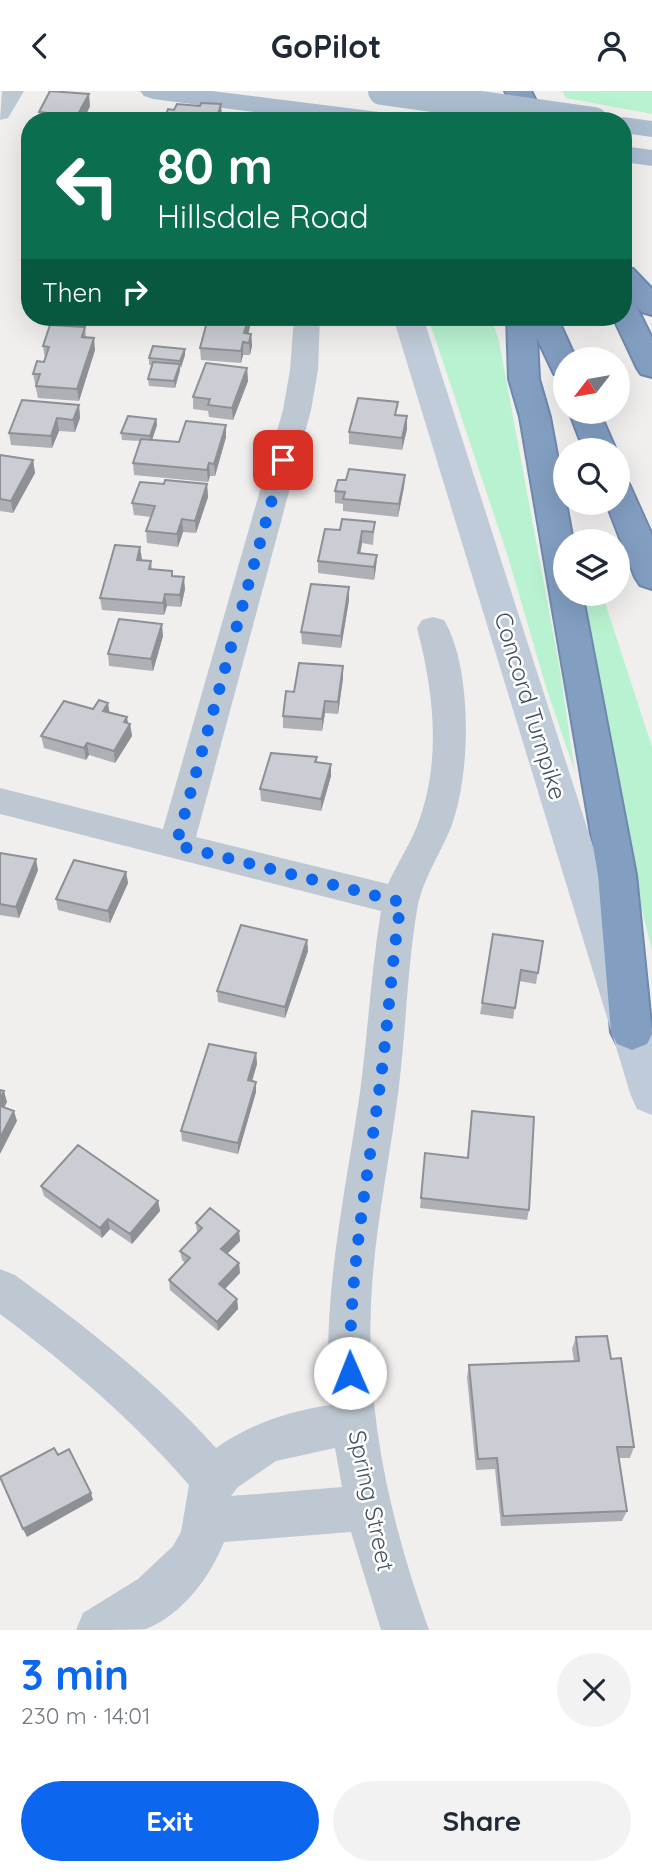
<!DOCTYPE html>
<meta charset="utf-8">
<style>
body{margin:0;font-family:Quicksand,sans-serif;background:#f2f2f3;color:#1f2937;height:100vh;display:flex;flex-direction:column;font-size:26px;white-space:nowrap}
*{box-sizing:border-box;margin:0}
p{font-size:23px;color:#747a83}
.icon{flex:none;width:38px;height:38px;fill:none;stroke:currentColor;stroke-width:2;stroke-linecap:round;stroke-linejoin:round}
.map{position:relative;height:1539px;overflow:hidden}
.sheet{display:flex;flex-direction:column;background:#fff;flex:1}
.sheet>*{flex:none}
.guide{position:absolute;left:21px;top:21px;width:611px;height:214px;border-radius:28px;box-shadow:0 7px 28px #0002;background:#0b6e4f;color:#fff;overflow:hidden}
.needle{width:46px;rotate:239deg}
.controls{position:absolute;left:553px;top:256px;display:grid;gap:14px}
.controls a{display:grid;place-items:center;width:77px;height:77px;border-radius:50%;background:#fff;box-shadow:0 7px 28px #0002;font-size:35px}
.pin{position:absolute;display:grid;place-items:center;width:60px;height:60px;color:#fff;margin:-30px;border-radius:14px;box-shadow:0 4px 10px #0006}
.me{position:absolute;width:77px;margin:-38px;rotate:359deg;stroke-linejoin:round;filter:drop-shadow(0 0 5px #0008)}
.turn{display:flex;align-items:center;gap:24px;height:147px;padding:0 21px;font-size:32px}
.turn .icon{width:91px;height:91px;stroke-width:2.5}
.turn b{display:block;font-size:49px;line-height:60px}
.then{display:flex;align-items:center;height:66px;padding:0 21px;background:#0003;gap:14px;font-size:26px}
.round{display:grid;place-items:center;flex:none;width:74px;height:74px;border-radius:37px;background:#f2f2f3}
.summary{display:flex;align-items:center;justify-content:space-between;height:119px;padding:0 21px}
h1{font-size:42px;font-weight:800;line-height:52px;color:#0c66ee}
.button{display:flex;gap:14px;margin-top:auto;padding:14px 21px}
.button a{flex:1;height:80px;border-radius:42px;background:#0c66ee;color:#fff;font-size:28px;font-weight:800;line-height:80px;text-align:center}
.button a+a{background:#f2f2f3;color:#1f2937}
header{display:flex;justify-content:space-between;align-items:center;height:91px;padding:0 21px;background:#fff;font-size:32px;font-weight:800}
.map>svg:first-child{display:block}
.green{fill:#b9f2d1}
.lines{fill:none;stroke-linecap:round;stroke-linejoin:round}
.motorway-casing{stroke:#6e89ad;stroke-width:4}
.minor{fill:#bec8d2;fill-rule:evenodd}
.secondary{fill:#c0cbd9;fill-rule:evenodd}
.primary{fill:#acbdd0;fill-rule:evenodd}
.motorway{fill:#829ec1;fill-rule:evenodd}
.primary-bridge{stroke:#acbdd0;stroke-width:28}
.wall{fill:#aeb0b6}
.shaded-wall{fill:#8d9094}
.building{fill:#cacdd4;stroke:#8d9094;stroke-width:2}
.route{stroke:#0c66ee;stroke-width:12;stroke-dasharray:0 21.6}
.labels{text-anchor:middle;stroke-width:5;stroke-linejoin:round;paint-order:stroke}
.street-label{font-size:24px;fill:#45515d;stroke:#fff}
</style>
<header><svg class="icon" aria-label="back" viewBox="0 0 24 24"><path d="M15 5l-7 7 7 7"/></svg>GoPilot<svg class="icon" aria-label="person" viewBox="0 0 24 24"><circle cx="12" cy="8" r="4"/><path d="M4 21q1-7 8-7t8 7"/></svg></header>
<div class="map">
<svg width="652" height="1539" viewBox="0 0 652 1539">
<rect width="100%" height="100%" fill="#f1eeee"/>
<path class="green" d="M562,0H652V23L566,7Z
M428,226H491L499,250L560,579L575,681L547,599L508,466Z
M583,502H602L652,656V859L639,807Z"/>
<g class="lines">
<g class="motorway-casing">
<path id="motorway" d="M433,0H459L472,30H446Z
M505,0H531L546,30H520Z
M623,176L633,178L652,198V224L642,221L636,215L652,247V286L641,283L637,277L613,226H623V208L632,211L623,201Z
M507,226H557L576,268H565V286L554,283L537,247L539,288L550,326L573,450H565V502H582L636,784L652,943L647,953L632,959L617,953L611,941L598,784L520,326L509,288Z
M569,320H599L616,359H584Z
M618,389L629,393L652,444V498L640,494L635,486L606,411H618Z"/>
</g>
<path class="minor" d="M2,0H24L8,27L0,29Z
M294,226H320L318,279L311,319L196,746L388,793C397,773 409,755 417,735C442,671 434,602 417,537L422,529L433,526L444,529C473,578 471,684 451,736C440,764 422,789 417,819C407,879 406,942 398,1003C389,1073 374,1142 371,1213C366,1326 391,1433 429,1539H381L351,1441L224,1451C210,1486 183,1523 146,1538C135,1539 91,1539 76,1539L83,1522L138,1488L173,1455L181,1441L189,1394C133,1329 68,1274 0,1223V1178L15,1184C86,1236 157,1291 216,1357C250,1333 289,1320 330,1314C321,1208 345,1105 360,1001C368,941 371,880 381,820L0,723V697L163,738L283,319L290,279ZM335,1357L342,1396L231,1405L238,1396L276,1370Z"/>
<path class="secondary" d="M393,226H423L652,939V1024L637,1018L631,1005Z"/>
<path class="primary" d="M140,0H212L387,22L396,25L400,30H325L153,8L144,5Z
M623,26L652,30V46L623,42V30H613Z
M623,55L652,59V75L623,71Z"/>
<use href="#motorway" class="motorway"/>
<path class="primary-bridge" d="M382,0L594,30"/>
</g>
<path class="wall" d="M90,15L85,26L89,30H40L39,21Z
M85,236L86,246L95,259L79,310L38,307L33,283L44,271L45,268L43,255Z
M250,236L248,243H251L252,255L250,264H243L241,272L201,269L200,257Z
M185,258V264L180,277V279L175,297L149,295L148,288L152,274H149V267Z
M247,277L248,290L233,329L209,326L208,320L193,318V306Z
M79,314L80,327L75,341L59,340L52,357L11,354L9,342Z
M407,325V338L402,359L349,353V341Z
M156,328L157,334L152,349L179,351L226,334V346L215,385H210L208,391L134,384L133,372L140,350L122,349L121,342Z
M0,364L33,369L35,382L13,422L0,420Z
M405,384L404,396L398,426L343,420V413L335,412V400L346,389Z
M164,393H207L208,406L196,442L183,441L178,456L147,452L146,440L151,426L134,424L132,412Z
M375,431L373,454L362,452L360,462L377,464L376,476L374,489L318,482V470L340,439Z
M142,468L141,470H151L152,478L172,480L173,485L185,498L181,516L167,515L164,524L102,519L100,507Z
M349,509L341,557L302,553L301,541Z
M163,545L153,580L109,575L108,563Z
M343,575V587L338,623L325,622L322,640L283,637V625L294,601Z
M110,622L127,626L128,632L130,633L132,645L115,672L89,664L86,669L44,657L41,645Z
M317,666V671L331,673V685L321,720L261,710L260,698Z
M0,762L38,779L19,827L0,824Z
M126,781L128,792L110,832L58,819L56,808Z
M307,849L308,860L285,927L218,911L217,900Z
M543,850L536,893L519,890L513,928L480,923L482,912Z
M256,962L257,973L252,990L256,1001L238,1063L182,1050L181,1040Z
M472,1020L529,1119L527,1129L420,1117L425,1062L467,1067Z
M41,1095L158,1110L160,1120L132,1153L110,1138L102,1147L44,1105Z
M196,1132L239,1140L240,1150L227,1163L239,1172L240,1182L225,1198L237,1208L238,1218L218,1240L170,1199L169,1189L185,1172L182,1169L180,1160L197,1142Z
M576,1246L611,1268L634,1356L630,1367H619L627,1420L622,1430L501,1435L495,1378L476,1379L467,1286L469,1274L574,1270L572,1258Z"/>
<path class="shaded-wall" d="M89,3L90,15L83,30L77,25Z
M221,13L222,25L220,30H216Z
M249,226L250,236L246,251L244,242Z
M251,243L252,255L250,264L249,252Z
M94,247L95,259L79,310L77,298Z
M243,251V264L241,272V260Z
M185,258V264L181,277L180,270Z
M180,273V279L175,297L174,290Z
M247,277L248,290L233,329L232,317Z
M79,314L80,327L75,341L73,329Z
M407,325V338L402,359V347Z
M57,327L59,340L52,357L51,345Z
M156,328L157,334L151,352L150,345Z
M226,334V346L215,385L214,373Z
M33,369L35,382L13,422L11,410Z
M209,372L210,385L208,391L207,379Z
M405,384L404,396L398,426L399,413Z
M207,393L208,406L196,442L195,430Z
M182,428L183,441L178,456L177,443Z
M362,440V452L358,474V462Z
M140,456L142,468L138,482L137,469Z
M377,464L376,476L374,489V476Z
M184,486L185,498L181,516L180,504Z
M349,496V509L341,557V545Z
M165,503L167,515L164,524L163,512Z
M162,533L163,545L153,580L151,568Z
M343,575V587L338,623V611Z
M325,610V622L322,640V628Z
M108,612L110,624L103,620Z
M127,626L128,636L130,633L132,645L115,672L114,660L124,631Z
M87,652L89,664L86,669L84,657Z
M331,673V685L321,720V708Z
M36,768L38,779L19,827L16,816Z
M126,781L128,792L110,832L108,820Z
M307,849L308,860L285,927V916Z
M256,962L257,973L249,1000L248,989Z
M256,991V1001L238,1063V1052Z
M4,1000L7,1011L0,1025V1008Z
M14,1020L17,1030L0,1063V1047Z
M158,1110L160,1120L132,1153L130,1143Z
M108,1128L110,1138L102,1147L100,1137Z
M239,1140L240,1150L222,1168L221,1158Z
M239,1172L240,1182L220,1203L219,1193Z
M237,1208L238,1218L218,1240L217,1231Z
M91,1402L93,1409L27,1446L23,1438Z"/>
<path class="building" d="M50,0L89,3L77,25L88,26L86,30H45L49,22L39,21Z
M201,12L221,13L216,30L164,29L168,18L174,19L177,13L200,15Z
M271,25L302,29L268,30Z
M224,226H249L244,242L251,243L249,252L243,251L241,260L200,257L208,227L223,228Z
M50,234L85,236L82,246L94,247L77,298L36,295L40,283H33L37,270L44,271L49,256L43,255Z
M153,255L185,258L180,270L149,267Z
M153,271L180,273L174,290L148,288Z
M206,272L247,277L232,317L208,314L210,308L193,306Z
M358,307L398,311L395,324L407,325L402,347L349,341Z
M22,309L79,314L73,329L57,327L51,345L9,342Z
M128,325L156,328L150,345L121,342Z
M186,330L226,334L214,373L209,372L207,379L133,372L141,348L179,351Z
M0,364L33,369L11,410L0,408Z
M349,378L405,384L399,413L343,408L345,401L335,400L338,389H346Z
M165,389L207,393L195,430L182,428L177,443L146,440L155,415L132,412L140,391L164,393Z
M342,428L375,431L373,441L362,440L358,462L377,464L374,476L318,470L325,438L340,439Z
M115,454L140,456L137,469L151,470L149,478L172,480V485L184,486L180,504L165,503L163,512L100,507Z
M311,493L349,496L341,545L301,541Z
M119,528L162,533L151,568L108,563Z
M299,572L343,575L338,611L325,610L322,628L283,625L286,600L294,601Z
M99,609L108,612L103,620L127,626L124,631L130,633L114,660L87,652L84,657L41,645L64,610L93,618Z
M271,662L317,666L315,671L331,673L321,708L260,698Z
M0,762L36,768L16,816L0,813Z
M74,769L126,781L108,820L56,808Z
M241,834L307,849L285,916L217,900Z
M493,843L543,850L538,882L521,879L515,917L482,912Z
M209,953L256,962L248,989L256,991L238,1052L181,1040Z
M0,999L4,1000L0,1008Z
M0,1015L14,1020L0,1047Z
M472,1020L534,1026L529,1119L421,1107L425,1062L468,1067Z
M78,1054L158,1110L130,1143L108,1128L100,1137L41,1095Z
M210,1117L239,1140L221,1158L239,1172L219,1193L237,1208L217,1231L169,1189L190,1167L180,1160L202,1137L196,1132Z
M607,1245L611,1268L621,1267L634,1356H617L627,1420L503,1425L497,1367L478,1368L469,1274L579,1270L576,1246Z
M54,1357L58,1364L69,1358L91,1402L23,1438L0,1386Z"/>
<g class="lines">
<path class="route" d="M283,369L176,754L401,811C391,874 388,938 379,1001C366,1095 349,1187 350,1282"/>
</g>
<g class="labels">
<g class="street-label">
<text transform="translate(530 615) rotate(73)" y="8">Concord Turnpike</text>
<text transform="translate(371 1410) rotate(78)" y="8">Spring Street</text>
</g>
</g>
</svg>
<div class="controls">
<a><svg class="needle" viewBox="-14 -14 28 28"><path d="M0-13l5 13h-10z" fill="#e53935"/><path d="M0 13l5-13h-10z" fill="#747a83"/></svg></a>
<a><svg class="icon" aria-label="search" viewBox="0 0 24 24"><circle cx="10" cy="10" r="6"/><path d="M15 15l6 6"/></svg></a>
<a><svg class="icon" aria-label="layers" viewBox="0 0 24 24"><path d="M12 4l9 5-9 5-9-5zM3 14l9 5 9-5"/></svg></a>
</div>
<div class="pin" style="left:283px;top:369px;background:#d93025"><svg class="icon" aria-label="arrive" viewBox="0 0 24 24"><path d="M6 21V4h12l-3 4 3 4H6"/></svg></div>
<svg class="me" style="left:350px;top:1282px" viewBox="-20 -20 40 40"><circle r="19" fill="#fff"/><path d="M0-13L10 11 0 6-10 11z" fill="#0c66ee"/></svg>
<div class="guide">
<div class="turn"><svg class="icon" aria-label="left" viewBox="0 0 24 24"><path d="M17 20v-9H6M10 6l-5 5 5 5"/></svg><div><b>80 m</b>Hillsdale Road</div></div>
<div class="then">Then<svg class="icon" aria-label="right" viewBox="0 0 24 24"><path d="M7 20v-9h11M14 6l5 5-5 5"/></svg></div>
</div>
</div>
<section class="sheet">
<div class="summary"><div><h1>3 min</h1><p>230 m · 14:01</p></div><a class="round"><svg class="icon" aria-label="close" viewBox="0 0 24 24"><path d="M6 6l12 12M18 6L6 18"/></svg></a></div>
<div class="button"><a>Exit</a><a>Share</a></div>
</section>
